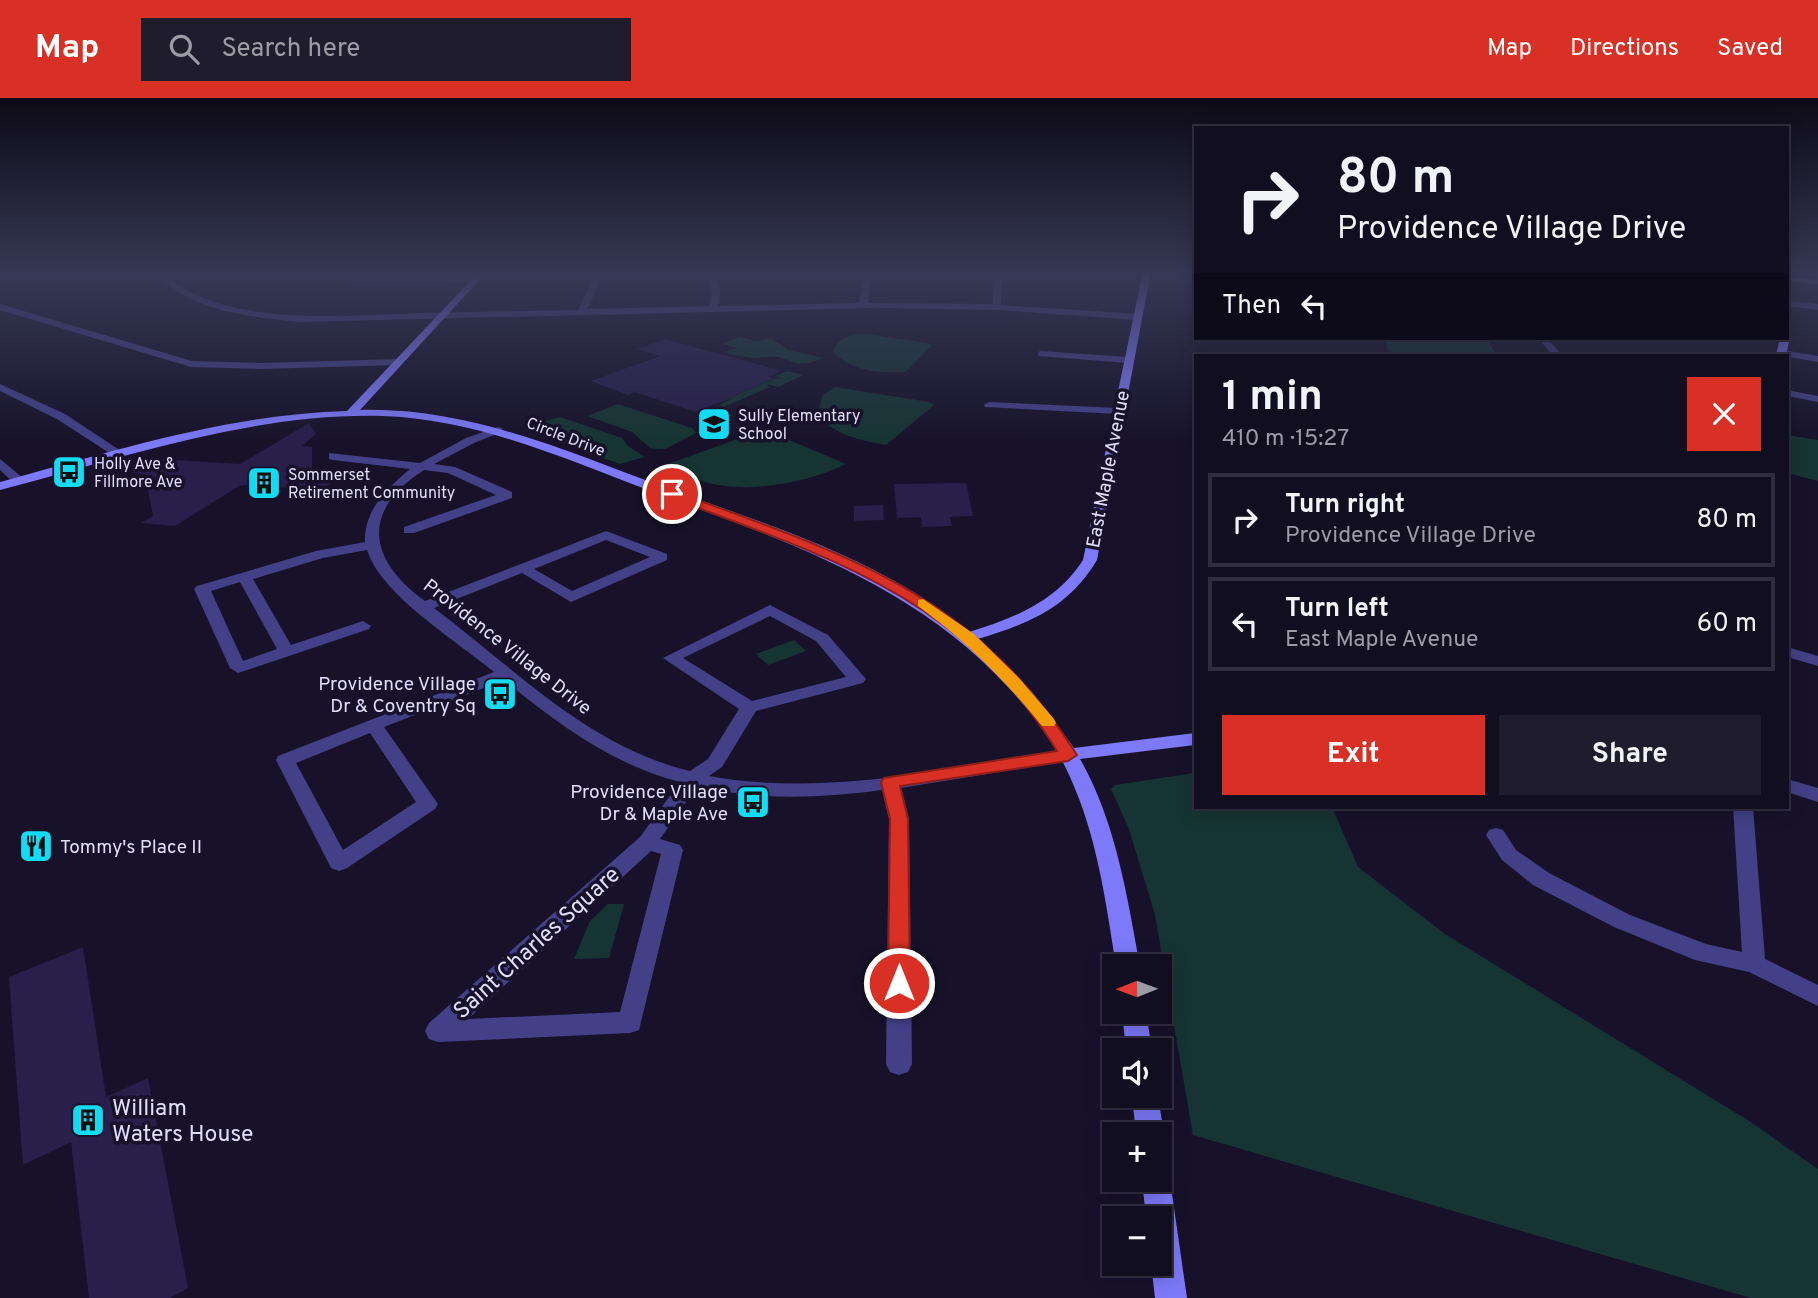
<!DOCTYPE html>
<meta charset="utf-8">
<style>
body{margin:0;font-family:Overpass,sans-serif;background:#1e1c2d;color:#f1f3f6;height:100vh;display:flex;flex-direction:column;font-size:26px;white-space:nowrap}
*{box-sizing:border-box;margin:0}
p{font-size:23px;color:#9c9ca5}
.icon{flex:none;width:38px;height:38px;fill:none;stroke:currentColor;stroke-width:2;stroke-linecap:round;stroke-linejoin:round}
.map{position:relative;flex:1;overflow:hidden}
.side{position:absolute;left:1194px;top:256px;width:595px;height:455px;display:flex;flex-direction:column;background:#110e20;border-radius:0px;box-shadow:0 4px 18px #0003,0 0 0 2px #302e3e}
.side>*{flex:none}
.banner{position:absolute;left:1194px;top:28px;width:595px;height:214px;border-radius:0px;box-shadow:0 4px 18px #0003,0 0 0 2px #302e3e;background:#110e20;color:#f1f3f6;overflow:hidden}
.needle{width:46px;rotate:269deg}
.controls{position:absolute;left:1102px;top:856px;display:grid;gap:14px}
.controls a{display:grid;place-items:center;width:70px;height:70px;border-radius:0px;background:#110e20;box-shadow:0 4px 18px #0003,0 0 0 2px #302e3e;font-size:35px}
.pin{position:absolute;display:grid;place-items:center;width:60px;height:60px;color:#fff;margin:-30px;border:4px solid #fff;border-radius:50%;box-shadow:0 2px 7px #0007}
.me{position:absolute;width:77px;margin:-38px;rotate:0deg;stroke-linejoin:round;filter:drop-shadow(0 0 5px #0008)}
.turn{display:flex;align-items:center;gap:24px;height:147px;padding:0 28px;font-size:32px}
.turn .icon{width:91px;height:91px;stroke-width:2.5}
.turn b{display:block;font-size:49px;line-height:60px}
.then{display:flex;align-items:center;height:66px;padding:0 28px;background:#0003;gap:14px;font-size:26px}
.round{display:grid;place-items:center;flex:none;width:74px;height:74px;border-radius:0px;background:#1e1c2d}
.overview{display:flex;align-items:center;justify-content:space-between;height:119px;padding:0 28px}
h1{font-size:42px;font-weight:700;line-height:52px}
.action{display:flex;gap:14px;margin-top:auto;padding:14px 28px}
.action a{flex:1;height:80px;border-radius:0px;background:#d93025;color:#fff;font-size:28px;font-weight:700;line-height:80px;text-align:center}
.action a+a{background:#1e1c2d;color:#f1f3f6}
ul{padding:0;list-style:none}
li{display:flex;align-items:center;gap:21px;height:94px;margin:0 14px 10px;padding:0 14px;border:4px solid #302e3e;border-radius:0px}
li div{flex:1}
li b{display:block;font-size:26px}
li em{font-style:normal}
header{display:flex;align-items:center;gap:42px;box-sizing:border-box;height:98px;padding:0 35px;background:#d93025;color:#fff}
header strong{font-size:33px}
nav{display:flex;gap:38px;margin-inline-start:auto;font-size:24px}
.search{width:490px;height:63px;background:#1e1c2d;display:flex;align-items:center;gap:18px;box-sizing:border-box;padding:0 24px;border-radius:0px;color:#9c9ca5;font-size:26px}
.map>svg:first-child{display:block}
.green{fill:#163433}
.building{fill:#281f4b}
.lines{fill:none;stroke-linecap:round;stroke-linejoin:round}
.street{fill:#434087;fill-rule:evenodd}
.secondary{fill:#7d79f9;fill-rule:evenodd}
.route{fill:#d93025;stroke:#8d1f18;stroke-width:2}
.slow{fill:#f59e0b}
.labels{text-anchor:middle;stroke-width:7;stroke-linejoin:round;paint-order:stroke}
.far-poi-label{font-size:16px;fill:#e1ddfd;stroke:#17122a;text-anchor:start}
.far-street-label{font-size:16px;fill:#e1ddfd;stroke:#17122a}
.street-label{font-size:19px;fill:#e1ddfd;stroke:#17122a}
.poi-label{font-size:19px;fill:#e1ddfd;stroke:#17122a;text-anchor:end}
.near-street-label{font-size:23px;fill:#e1ddfd;stroke:#17122a}
.near-poi-label{font-size:23px;fill:#e1ddfd;stroke:#17122a;text-anchor:start}
</style>
<header>
<strong>Map</strong>
<div class="search"><svg class="icon" aria-label="search" viewBox="0 0 24 24"><circle cx="10" cy="10" r="6"/><path d="M15 15l6 6"/></svg>Search here</div>
<nav><a>Map</a><a>Directions</a><a>Saved</a></nav>
</header>
<div class="map">
<svg width="1818" height="1200" viewBox="0 0 1818 1200">
<rect width="100%" height="100%" fill="#17122a"/>
<path class="green" d="M867,236L927,245L932,247L906,274C880,275 854,274 834,255V250C841,237 854,237 867,236Z
M740,239L757,243L770,240L789,252L823,260C791,274 790,256 769,259C752,261 741,259 724,254L738,250L721,246Z
M1383,240H1486L1497,257H1409L1389,253Z
M788,273L803,277L778,289L766,286L770,289L724,309L719,307L734,300L715,306L776,280L782,281L775,278Z
M835,289L929,304L934,307L886,347C862,342 832,338 818,315L822,298Z
M618,306L692,330L696,335L665,351H658L650,350L632,334L587,318Z
M560,319L622,340L628,348L645,359L620,366L525,332L528,328Z
M757,334H770L846,366C796,390 715,403 668,366Z
M1787,337L1818,342V383L1787,375Z
M794,542L806,553L768,567L756,556Z
M1195,675V709H1332L1358,769L1445,836L1749,1023L1818,1071V1200H1751L1193,1037L1155,817L1129,731L1111,691L1115,687Z
M608,806H624L609,860L574,861L590,823Z"/>
<path class="building" d="M665,241L735,260L782,273L768,279L775,280L696,314L634,294L628,297L591,283L660,258L637,251Z
M309,325L316,336L302,348L312,349V375L344,377L322,392L246,387L239,388L175,428L141,425L153,418L145,376L132,375L158,361L240,366Z
M966,385L973,418L950,419L952,428L922,429L921,419L897,420L894,386Z
M883,407L884,422L854,423V408Z
M83,849L106,999L148,980L188,1190L170,1200H89L71,1044L23,1067L9,879Z"/>
<g class="lines">
<path class="street" d="M160,178H168C221,230 353,217 422,215C474,214 526,213 578,212L595,178H603L587,211L710,208L712,193L707,178H715L720,193L719,208L859,205L864,178H872L868,205L993,206V178H1001V207L1136,216L1140,219L1136,222L997,212L874,210L298,224C254,219 191,214 160,178Z
M315,178L364,181L476,180L480,182L476,184L364,185Z
M1787,203L1818,206V212L1787,208Z
M0,206L192,263L261,265L398,261L403,264L398,267L261,271L191,269L0,212Z
M1538,240H1547L1562,257H1552Z
M1782,252L1818,258V264L1779,257V253Z
M1041,253L1128,259L1133,262L1128,265L1038,258V254Z
M0,286L65,316L124,355L114,358L57,321L0,293Z
M1787,292L1818,298V304L1787,298Z
M989,304L1118,310L1123,313L1118,316L985,309L984,307Z
M498,329L502,330V334L474,345L434,366L455,369L512,394V400L414,435H404V429L496,397L448,375L424,372C360,413 368,462 425,503L606,433L667,456V462L571,504L522,475L434,510C515,571 589,649 690,673L708,661L739,611L663,560L770,507L828,537L866,581L863,585L756,613L722,669L709,678C828,700 951,669 1068,651L1075,653L1077,657L1075,661L1068,663L901,690L909,721L912,966L908,974L899,977L890,974L886,966L889,721L882,692C822,700 757,703 697,688L660,741L680,747L683,752L639,932L630,935L438,944L429,941L425,933L429,925L640,739L680,684C611,666 558,626 504,582L384,629L438,706L435,711L347,770L339,773L331,770L276,662L278,658L494,574C456,542 382,498 367,452L323,460L253,481L291,547L363,523L371,528L369,531L238,575L230,570L194,491L197,488L316,453L365,444C364,412 387,390 410,371L333,362L329,361V355L420,365L466,340ZM606,442L650,459L572,493L534,471ZM240,484L277,551L243,563L211,493ZM770,518L816,543L846,579L752,603L683,560ZM370,635L416,704L343,752L296,665ZM651,753L661,756L620,914L468,921Z
M0,361L23,380V386H15L0,372Z
M1787,549L1818,558V568L1787,559Z
M1787,681L1818,690V704L1787,694Z
M1733,709H1753L1765,861L1818,887V908L1749,874L1695,862L1614,829L1533,787L1502,762L1486,737L1489,732L1496,730L1503,732L1516,752L1549,775L1630,817L1706,846L1742,854Z"/>
<path class="secondary" d="M475,178H483L360,312C471,309 570,355 672,392C774,429 885,463 969,534C1014,520 1056,504 1083,462L1142,178H1150L1097,462C1068,510 1030,525 978,541L1033,595L1074,650L1195,635V647L1080,661C1116,724 1127,798 1140,868H1116C1106,804 1097,738 1070,679C1055,645 1032,615 1007,588C912,485 783,442 656,395C567,362 479,321 382,318C251,315 126,359 0,392V384C114,353 229,316 347,313Z
M1787,179L1818,182V186L1787,183Z
M1787,238L1790,240L1786,257H1776L1780,240Z
M1122,914H1146L1152,952H1126Z
M1132,998H1158L1164,1036L1160,1044V1036H1136Z
M1160,1070L1166,1072L1170,1082L1187,1200H1155L1151,1166H1160V1120H1146L1142,1082H1160Z"/>
</g>
<linearGradient id="sky" x2="0" y2="1"><stop stop-color="#0d0a17"/><stop offset="0.51" stop-color="#363955"/><stop offset="1" stop-color="#363955" stop-opacity="0"/></linearGradient>
<rect width="1818" height="346" fill="url(#sky)"/>
<path class="route" d="M668,394H676C847,457 973,494 1077,657L1068,663L900,688L908,721L910,885L907,891L899,894L891,891L888,885L890,721L881,684L884,680L1057,653C963,499 827,458 668,399Z"/>
<path class="slow" d="M923,501L974,536L1019,580L1054,621L1056,625L1054,628H1042C1003,580 968,545 918,508V502Z"/>
<defs>
<g id="school-square" transform="scale(1.75)"><rect x="-9" y="-9" width="18" height="18" rx="4" fill="#13dbf4" stroke="#17122a"/><path d="M0-5L7-2L0 1L-7-2ZM-4 1L0 2.5L4 1V4Q0 6-4 4Z" fill="#111"/></g>
<g id="bus-square" transform="scale(1.75)"><rect x="-9" y="-9" width="18" height="18" rx="4" fill="#13dbf4" stroke="#17122a"/><path d="M-5-6H5V4H4V6H2V4H-2V6H-4V4H-5ZM-3.5-4V0h7V-4ZM-3.5 1.2v1.5H-2V1.2ZM2 1.2v1.5H3.5V1.2Z" fill="#111"/></g>
<g id="building-square" transform="scale(1.75)"><rect x="-9" y="-9" width="18" height="18" rx="4" fill="#13dbf4" stroke="#17122a"/><path d="M-4-6H4V6H1V3H-1V6H-4ZM-2.5-4.3h1.7v1.8h-1.7ZM.8-4.3h1.7v1.8H.8ZM-2.5-1h1.7V.8h-1.7ZM.8-1h1.7V.8H.8Z" fill="#111"/></g>
<g id="restaurant-square" transform="scale(1.75)"><rect x="-9" y="-9" width="18" height="18" rx="4" fill="#13dbf4" stroke="#17122a"/><path d="M-5-6h1v4h1v-4h1v4h1v-4h1v5L-1.5 .5V6h-2V.5L-5-1ZM5-6V6H3V1.5H1.5Q1.5-4 5-6Z" fill="#111"/></g>
</defs>
<g fill-rule="evenodd">
<use href="#school-square" x="714" y="326"/>
<use href="#bus-square" x="69" y="374"/>
<use href="#building-square" x="264" y="385"/>
<use href="#bus-square" x="500" y="596"/>
<use href="#bus-square" x="753" y="704"/>
<use href="#restaurant-square" x="36" y="748"/>
<use href="#building-square" x="88" y="1022"/>
</g>
<g class="labels">
<g class="far-poi-label">
<text x="738" y="323">Sully Elementary<tspan x="738" dy="18">School</tspan></text>
<text x="94" y="371">Holly Ave &amp;<tspan x="94" dy="18">Fillmore Ave</tspan></text>
<text x="288" y="382">Sommerset<tspan x="288" dy="18">Retirement Community</tspan></text>
</g>
<g class="far-street-label">
<text transform="translate(566 338) rotate(21)" y="6">Circle Drive</text>
</g>
<g class="street-label">
<text transform="translate(1107 371) rotate(-79)" y="7">East Maple Avenue</text>
<text transform="translate(508 548) rotate(38)" y="7">Providence Village Drive</text>
</g>
<g class="poi-label">
<text x="476" y="592">Providence Village<tspan x="476" dy="22">Dr &amp; Coventry Sq</tspan></text>
<text x="728" y="700">Providence Village<tspan x="728" dy="22">Dr &amp; Maple Ave</tspan></text>
<text x="60" y="755" text-anchor="start">Tommy's Place II</text>
</g>
<g class="near-street-label">
<text transform="translate(536 844) rotate(-42)" y="8">Saint Charles Square</text>
</g>
<g class="near-poi-label">
<text x="112" y="1017">William<tspan x="112" dy="26">Waters House</tspan></text>
</g>
</g>
</svg>
<div class="controls">
<a><svg class="needle" viewBox="-14 -14 28 28"><path d="M0-13l5 13h-10z" fill="#e53935"/><path d="M0 13l5-13h-10z" fill="#9c9ca5"/></svg></a>
<a><svg class="icon" aria-label="sound" viewBox="0 0 24 24"><path d="M4 9h4l5-4v14l-5-4H4zM17 9q2 3 0 6"/></svg></a>
<a>+</a>
<a>−</a>
</div>
<div class="pin" style="left:672px;top:396px;background:#d93025"><svg class="icon" aria-label="arrive" viewBox="0 0 24 24"><path d="M6 21V4h12l-3 4 3 4H6"/></svg></div>
<svg class="me" style="left:899px;top:885px" viewBox="-20 -20 40 40"><circle r="17" fill="#d93025" stroke="#fff" stroke-width="3"/><path d="M0-11L8 9 0 5-8 9z" fill="#fff"/></svg>
<div class="banner">
<div class="turn"><svg class="icon" aria-label="right" viewBox="0 0 24 24"><path d="M7 20v-9h11M14 6l5 5-5 5"/></svg><div><b>80 m</b>Providence Village Drive</div></div>
<div class="then">Then<svg class="icon" aria-label="left" viewBox="0 0 24 24"><path d="M17 20v-9H6M10 6l-5 5 5 5"/></svg></div>
</div>
<section class="side">
<div class="overview"><div><h1>1 min</h1><p>410 m · 15:27</p></div><a class="round" style="background:#d93025;color:#fff"><svg class="icon" aria-label="close" viewBox="0 0 24 24"><path d="M6 6l12 12M18 6L6 18"/></svg></a></div>
<ul>
<li><svg class="icon" aria-label="right" viewBox="0 0 24 24"><path d="M7 20v-9h11M14 6l5 5-5 5"/></svg><div><b>Turn right</b><p>Providence Village Drive</p></div><em>80 m</em></li>
<li><svg class="icon" aria-label="left" viewBox="0 0 24 24"><path d="M17 20v-9H6M10 6l-5 5 5 5"/></svg><div><b>Turn left</b><p>East Maple Avenue</p></div><em>60 m</em></li>
</ul>
<div class="action"><a>Exit</a><a>Share</a></div>
</section>
</div>
